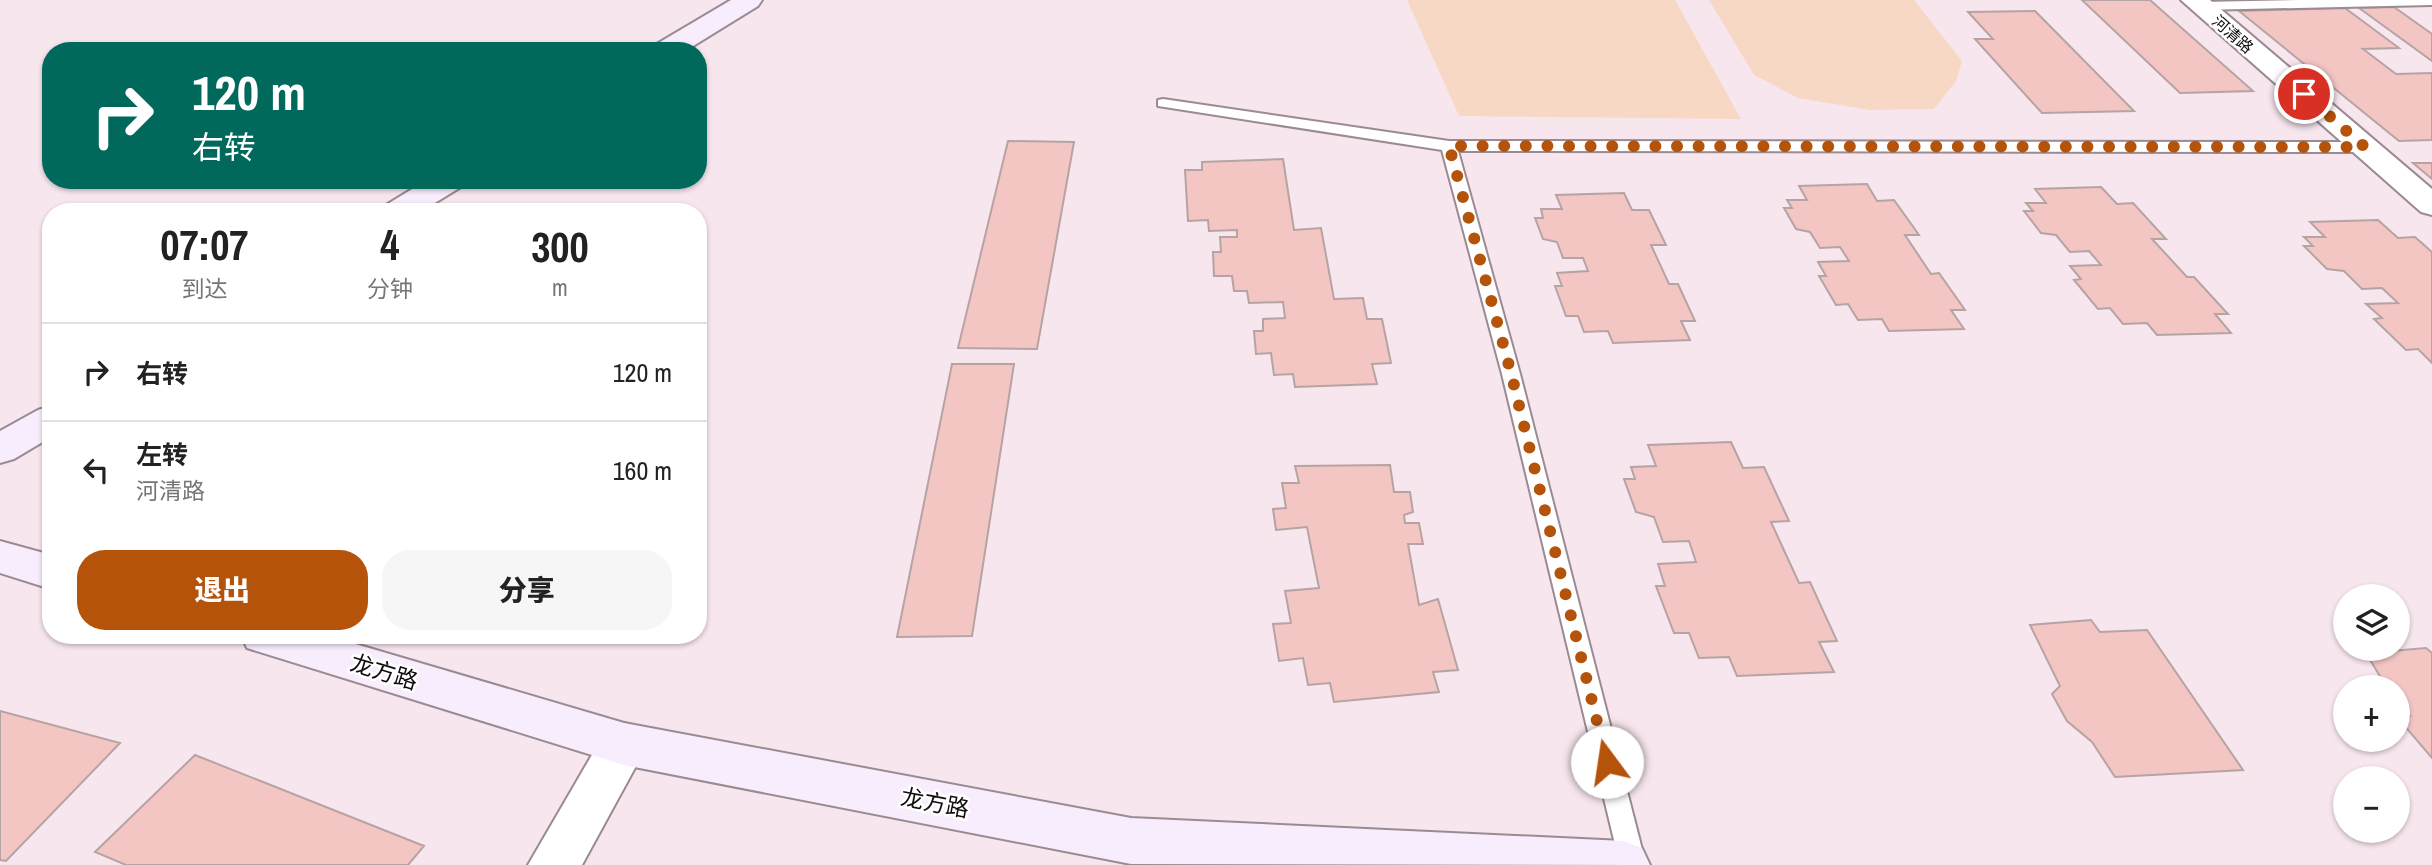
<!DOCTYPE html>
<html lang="zh">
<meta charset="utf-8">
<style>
body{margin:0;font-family:"Archivo Narrow","Noto Sans SC",sans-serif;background:#f6f6f6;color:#222;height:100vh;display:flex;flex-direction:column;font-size:26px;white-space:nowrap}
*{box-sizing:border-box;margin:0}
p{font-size:23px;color:#767676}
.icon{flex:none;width:38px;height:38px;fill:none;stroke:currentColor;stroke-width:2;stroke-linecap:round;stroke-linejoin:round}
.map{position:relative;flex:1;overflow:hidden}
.details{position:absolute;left:42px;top:203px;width:665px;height:441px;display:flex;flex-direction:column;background:#fff;border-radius:28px;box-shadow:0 2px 5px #0004}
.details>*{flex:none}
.hud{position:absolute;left:42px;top:42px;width:665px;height:147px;border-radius:28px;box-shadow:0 2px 5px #0004;background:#00695c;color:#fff;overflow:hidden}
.buttons{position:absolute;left:2333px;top:584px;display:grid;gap:14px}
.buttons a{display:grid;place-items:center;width:77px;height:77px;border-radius:50%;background:#fff;box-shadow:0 2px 5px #0004;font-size:35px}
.pin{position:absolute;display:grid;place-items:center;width:60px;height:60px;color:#fff;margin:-30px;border:4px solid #fff;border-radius:50%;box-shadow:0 2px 7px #0007}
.me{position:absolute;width:77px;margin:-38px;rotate:346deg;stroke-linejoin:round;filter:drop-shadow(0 0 5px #0008)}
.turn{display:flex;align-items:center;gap:24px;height:147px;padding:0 35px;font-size:32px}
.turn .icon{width:91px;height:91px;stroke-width:2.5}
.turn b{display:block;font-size:49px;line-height:60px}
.eta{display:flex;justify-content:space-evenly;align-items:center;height:119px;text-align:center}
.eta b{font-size:42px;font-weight:800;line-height:49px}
.action{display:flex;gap:14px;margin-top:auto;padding:14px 35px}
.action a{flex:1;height:80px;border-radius:28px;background:#b45309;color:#fff;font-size:28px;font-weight:800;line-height:80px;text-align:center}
.action a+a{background:#f6f6f6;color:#222}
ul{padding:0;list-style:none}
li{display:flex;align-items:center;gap:21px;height:98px;padding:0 35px;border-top:2px solid #e0e0e0}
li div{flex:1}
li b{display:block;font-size:26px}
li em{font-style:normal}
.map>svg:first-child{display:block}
.green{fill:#f7d8c5}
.building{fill:#f3c6c4;stroke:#b6a3a3;stroke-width:2}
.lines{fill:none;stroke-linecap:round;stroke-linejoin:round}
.lane-casing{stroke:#9a8a91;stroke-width:4}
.street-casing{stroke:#9a8a91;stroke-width:4}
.secondary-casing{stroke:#9a8a91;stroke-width:4}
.lane{fill:#fff;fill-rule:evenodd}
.street{fill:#fff;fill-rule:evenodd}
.secondary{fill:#f8edfd;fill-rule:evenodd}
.route{stroke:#b45309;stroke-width:12;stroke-dasharray:0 21.6}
.labels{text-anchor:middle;stroke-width:5;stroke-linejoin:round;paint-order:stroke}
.far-street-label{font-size:16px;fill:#100b0d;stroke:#fff}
.near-street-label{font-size:23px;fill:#100b0d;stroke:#fff}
</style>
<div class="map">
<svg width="2432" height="865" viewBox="0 0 2432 865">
<rect width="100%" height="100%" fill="#f8e6ee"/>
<path class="green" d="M1407,0H1675L1741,119L1459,116Z
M1709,0H1914L1962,61L1956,81L1934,109L1870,110L1798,98L1754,75Z"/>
<path class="building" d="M2082,0H2150L2253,91L2180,93Z
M2394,7L2432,34V61L2359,8Z
M2345,8L2399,48L2363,49L2396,74L2432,73V140L2399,141L2239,11Z
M2035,11L2134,111L2042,113L1975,39H1993L1968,12Z
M1008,141L1074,142L1037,349L958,348Z
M1283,159L1294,230L1321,228L1334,299L1363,298L1367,319H1382L1391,363L1372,364L1377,384L1295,387L1293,374L1274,375L1271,353L1256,354L1254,331H1263V319L1285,318L1283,302L1249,303L1247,291H1234L1232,276H1214L1213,252H1221L1220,237H1237V230L1209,231L1208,220L1188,221L1185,170H1202V162Z
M2413,163H2432V179Z
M1867,184L1877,201L1894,200L1919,235H1905L1931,274L1939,273L1965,310H1951L1964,329L1889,331L1882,319L1858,320L1848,304L1836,305L1819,276H1826L1818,262L1849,261L1840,247L1820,248L1810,232L1796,229L1784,208H1792L1787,200H1807L1799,186Z
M2101,187L2117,204L2133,203L2166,239H2152L2187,277H2194L2228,314H2215L2231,333L2157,335L2147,323L2123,324L2110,308L2098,309L2074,280L2081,279L2070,266L2101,265L2089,251L2070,252L2056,235L2041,233L2024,211H2033L2026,203H2046L2035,189Z
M1624,193L1632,210H1649L1666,245H1651L1669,284H1678L1695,321H1681L1690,340L1613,343L1608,331L1584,332L1578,316H1566L1555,286H1562L1557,273L1588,271L1583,258H1563L1557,242L1543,239L1535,218H1543L1541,209H1562L1556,195Z
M2378,220L2398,238L2415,237L2432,252V363L2418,349L2406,350L2374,319L2382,318L2366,304L2398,303L2382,288L2362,289L2344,271L2327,269L2304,246H2313L2304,237H2325L2310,222Z
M952,364H1014L972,636L897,637Z
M1731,442L1743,468L1764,467L1789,521L1771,522L1799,583L1810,582L1837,641L1819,642L1834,672L1737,676L1729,657L1699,658L1689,633H1674L1656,586H1665L1658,564L1696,562L1689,541L1663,542L1654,517L1636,512L1624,479H1635L1631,467L1656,466L1648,445Z
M1390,465L1394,492H1410L1413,512L1404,515L1405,523H1419L1423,544H1408L1419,605L1438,599L1458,670L1433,672L1439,692L1334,702L1330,683L1308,685L1303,658L1279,661L1273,624L1291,623L1285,591L1319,588L1307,527L1276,530L1273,509L1286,508L1282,483H1299L1295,466Z
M2091,620L2100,632L2147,630L2243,770L2115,777L2092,742L2067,721L2052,694L2060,686L2030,625Z
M2426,648L2432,653V758L2403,724L2410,716L2398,701V688H2387L2366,653Z
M0,711L120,743L6,861L0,860Z
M195,755L424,846L408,865H126L95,852Z"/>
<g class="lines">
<g class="lane-casing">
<path id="lane" d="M2298,0H2432V5L2201,10L2194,6L2201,2Z
M1163,99L1449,141L2366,142L2374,147L2366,152L1458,151L1520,374L1646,865H1620L1502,374L1442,150L1158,106V100Z"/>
</g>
<g class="street-casing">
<path id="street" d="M2181,0H2210L2432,189V215L2421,212Z
M624,723L641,729L648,744L582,865H528L607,729Z"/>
</g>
<g class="secondary-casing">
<path id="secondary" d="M731,0H762L758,6L685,51H651L655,45Z
M427,180H465L461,187L420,212H381L386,205Z
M51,406V437L14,459L0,463V431L38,410Z
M0,541L51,555V589L0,573Z
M241,635H325L624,723L1131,818L1624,841L1642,848L1650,865L1131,864L624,765L247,648Z"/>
</g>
<use href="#lane" class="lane"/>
<use href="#street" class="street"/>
<use href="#secondary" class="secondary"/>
</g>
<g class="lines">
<path class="route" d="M1607,762L1511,373L1449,146L2365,147L2304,94"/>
</g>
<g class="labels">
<g class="far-street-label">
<text transform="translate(2233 34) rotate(41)" y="6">河清路</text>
</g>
<g class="near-street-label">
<text transform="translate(384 672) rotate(17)" y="8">龙方路</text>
<text transform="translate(935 803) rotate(11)" y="8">龙方路</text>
</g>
</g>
</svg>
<div class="buttons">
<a><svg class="icon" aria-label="layers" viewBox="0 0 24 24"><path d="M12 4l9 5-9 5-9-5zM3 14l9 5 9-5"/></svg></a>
<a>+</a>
<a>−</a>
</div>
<div class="pin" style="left:2304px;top:94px;background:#d93025"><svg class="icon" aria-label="arrive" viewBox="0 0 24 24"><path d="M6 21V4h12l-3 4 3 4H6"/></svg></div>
<svg class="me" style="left:1607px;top:762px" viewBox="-20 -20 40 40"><circle r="19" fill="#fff"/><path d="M0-13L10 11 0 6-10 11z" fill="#b45309"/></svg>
<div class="hud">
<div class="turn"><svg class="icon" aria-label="right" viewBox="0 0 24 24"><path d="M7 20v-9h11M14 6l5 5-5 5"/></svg><div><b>120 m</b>右转</div></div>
</div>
<section class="details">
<div class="eta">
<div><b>07:07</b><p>到达</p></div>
<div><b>4</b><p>分钟</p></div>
<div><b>300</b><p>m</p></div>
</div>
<ul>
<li><svg class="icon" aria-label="right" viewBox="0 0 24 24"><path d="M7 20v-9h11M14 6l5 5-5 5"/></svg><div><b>右转</b></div><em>120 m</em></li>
<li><svg class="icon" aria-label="left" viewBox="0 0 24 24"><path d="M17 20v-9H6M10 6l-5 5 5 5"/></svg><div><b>左转</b><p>河清路</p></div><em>160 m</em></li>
</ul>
<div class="action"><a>退出</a><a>分享</a></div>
</section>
</div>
